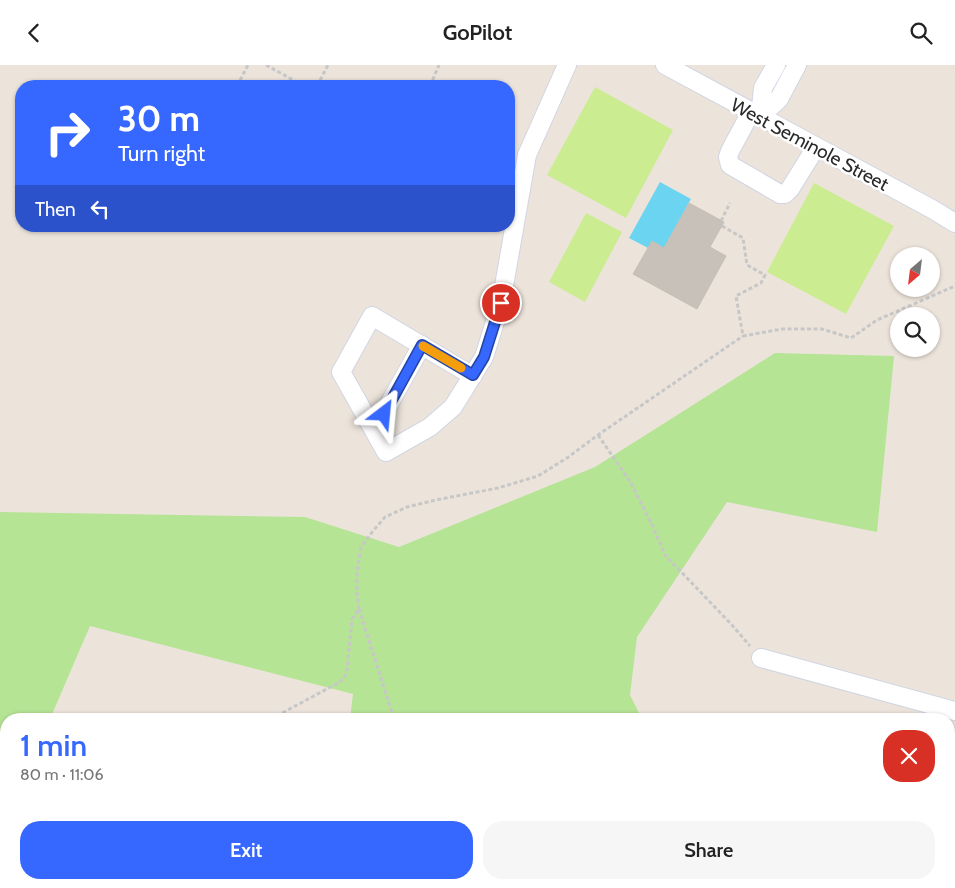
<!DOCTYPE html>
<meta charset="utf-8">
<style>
body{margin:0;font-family:Cabin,sans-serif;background:#f6f6f6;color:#222;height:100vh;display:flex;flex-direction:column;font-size:19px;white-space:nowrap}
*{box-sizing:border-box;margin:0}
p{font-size:16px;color:#767676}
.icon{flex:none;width:28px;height:28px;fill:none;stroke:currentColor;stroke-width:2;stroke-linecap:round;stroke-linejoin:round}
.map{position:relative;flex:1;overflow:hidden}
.drawer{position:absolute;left:0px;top:648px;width:955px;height:176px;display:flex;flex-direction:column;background:#fff;border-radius:20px 20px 0 0;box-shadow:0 1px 4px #0004}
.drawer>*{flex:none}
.guide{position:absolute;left:15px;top:15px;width:500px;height:152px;border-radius:20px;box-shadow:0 1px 4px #0004;background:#3667fe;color:#fff;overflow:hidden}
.needle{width:32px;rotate:208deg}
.controls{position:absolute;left:890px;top:182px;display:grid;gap:10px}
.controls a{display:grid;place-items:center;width:50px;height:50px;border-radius:50%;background:#fff;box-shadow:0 1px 4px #0004;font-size:25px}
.pin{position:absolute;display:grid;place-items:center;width:42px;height:42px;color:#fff;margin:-21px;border:2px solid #fff;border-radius:50%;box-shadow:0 1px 5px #0007}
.me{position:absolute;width:55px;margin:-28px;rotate:29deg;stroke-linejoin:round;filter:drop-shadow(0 0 4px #0008)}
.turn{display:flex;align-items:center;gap:18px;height:105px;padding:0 20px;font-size:22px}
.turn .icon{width:65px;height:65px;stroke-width:2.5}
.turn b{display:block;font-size:35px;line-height:42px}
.then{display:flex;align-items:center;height:48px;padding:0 20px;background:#0003;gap:10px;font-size:19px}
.round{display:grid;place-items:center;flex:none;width:52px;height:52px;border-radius:20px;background:#f6f6f6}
.summary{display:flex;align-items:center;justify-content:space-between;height:85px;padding:0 20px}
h1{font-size:30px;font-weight:600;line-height:38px;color:#3667fe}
.action{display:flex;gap:10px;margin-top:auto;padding:10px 20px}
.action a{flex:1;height:58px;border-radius:20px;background:#3667fe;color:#fff;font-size:20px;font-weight:600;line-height:58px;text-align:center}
.action a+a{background:#f6f6f6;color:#222}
header{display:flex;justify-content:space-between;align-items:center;height:65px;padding:0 20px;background:#fff;font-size:22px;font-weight:600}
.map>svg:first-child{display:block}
.green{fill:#b5e495}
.pitch{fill:#cbec91}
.water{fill:#6bd5f1}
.building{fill:#c7c1ba;stroke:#c7bfb4}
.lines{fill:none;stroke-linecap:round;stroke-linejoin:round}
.minor-casing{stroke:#d0d5e3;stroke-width:20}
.path{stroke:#c7c7c7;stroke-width:3;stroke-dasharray:4 2.5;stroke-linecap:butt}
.minor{stroke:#fff;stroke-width:18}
.route-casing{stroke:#2343a5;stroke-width:12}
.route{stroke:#3667fe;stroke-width:9}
.slow{stroke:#f59e0b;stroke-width:9}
.labels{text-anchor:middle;stroke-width:5;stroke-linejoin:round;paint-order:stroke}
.street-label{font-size:19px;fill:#292929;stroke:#fff}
</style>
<header><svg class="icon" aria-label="back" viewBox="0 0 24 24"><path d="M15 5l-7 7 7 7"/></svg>GoPilot<svg class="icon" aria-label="search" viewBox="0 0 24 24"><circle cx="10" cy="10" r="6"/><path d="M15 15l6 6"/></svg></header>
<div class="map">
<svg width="955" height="823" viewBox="0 0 955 823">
<rect width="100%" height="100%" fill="#ece4db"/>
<path class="green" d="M775,288L894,291L877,467L727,437L637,572L630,630L642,654H350L353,629L90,561L50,654H6V818H32L31,823H0V447L305,452L399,482L595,402Z
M949,778L955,780V823H323L324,818H949Z"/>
<path class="pitch" d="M595,22L673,65L626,153L547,110Z
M814,118L894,161L846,249L767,207Z
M586,148L622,167L585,237L549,217Z"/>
<path class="water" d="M660,117L691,134L664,183L652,176L648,183L629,173Z
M596,818H646L624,823H594Z"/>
<path class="building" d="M689,138L724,157L710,182L726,191L697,244L633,209L652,176L664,183Z"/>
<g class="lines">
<g class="minor-casing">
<path id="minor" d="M665,0L932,144L955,158
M751,47L730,86L728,92L730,100L780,129H785L790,124L816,82
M760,52L779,34L797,0
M760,52L763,23L776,0
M473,311L372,251L341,307L386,387L430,362L453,342L484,292L501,238L527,90L567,0
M374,366L422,280
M761,593L955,646
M170,823L171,818"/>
</g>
<path class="path" d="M266,0L304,21
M237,21L248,0
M317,21L328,0
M430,21L439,0
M721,156L730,138
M722,161L743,173L747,200L765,210L761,218L736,231L743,271L782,264H822L851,273L877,255L955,221
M598,370L631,418L653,462L665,490L732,560L750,581
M359,544L394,654
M271,654L338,618L344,613L347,605L352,554L359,544L357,528V507L361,482L373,466L385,452L407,442L436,435L498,423L538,411L567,393L598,370L743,271
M405,823L407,818"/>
<use href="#minor" class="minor"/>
</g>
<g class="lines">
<g class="route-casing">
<path id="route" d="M384,349L422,280L473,310L484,292L501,238"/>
</g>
<use href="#route" class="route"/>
<path class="slow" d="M423,281L461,303"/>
</g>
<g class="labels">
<g class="street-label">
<text transform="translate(810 79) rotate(28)" y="7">West Seminole Street</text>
</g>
</g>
</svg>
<div class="controls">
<a><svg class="needle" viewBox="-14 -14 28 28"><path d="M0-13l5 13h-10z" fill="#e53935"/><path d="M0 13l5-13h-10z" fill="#767676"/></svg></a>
<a><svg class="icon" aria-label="search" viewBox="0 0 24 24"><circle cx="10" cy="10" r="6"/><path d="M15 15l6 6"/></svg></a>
</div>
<div class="pin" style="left:501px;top:238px;background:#d93025"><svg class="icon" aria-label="arrive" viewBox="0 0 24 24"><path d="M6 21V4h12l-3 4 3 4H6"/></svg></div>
<svg class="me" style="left:384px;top:349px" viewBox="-20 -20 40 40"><path d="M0-17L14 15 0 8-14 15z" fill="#3667fe" stroke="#fff" stroke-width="4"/></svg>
<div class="guide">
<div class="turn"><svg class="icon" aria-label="right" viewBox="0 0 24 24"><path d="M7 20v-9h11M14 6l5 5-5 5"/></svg><div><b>30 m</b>Turn right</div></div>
<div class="then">Then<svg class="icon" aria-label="left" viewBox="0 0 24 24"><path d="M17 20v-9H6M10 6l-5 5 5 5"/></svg></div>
</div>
<section class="drawer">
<div class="summary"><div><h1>1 min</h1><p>80 m · 11:06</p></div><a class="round" style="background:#d93025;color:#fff"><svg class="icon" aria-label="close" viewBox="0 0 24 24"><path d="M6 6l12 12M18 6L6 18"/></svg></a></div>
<div class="action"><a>Exit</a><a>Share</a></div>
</section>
</div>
